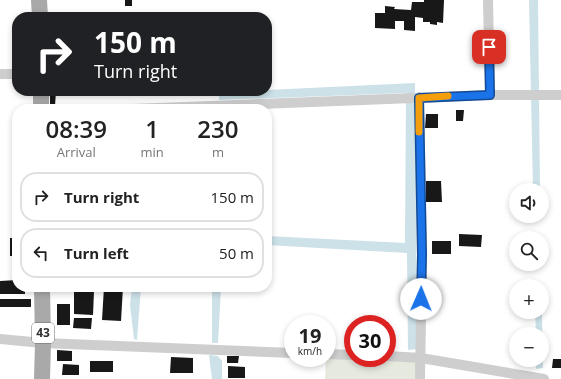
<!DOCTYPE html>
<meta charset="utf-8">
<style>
body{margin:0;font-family:"Open Sans",sans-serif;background:#f6f6f6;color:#222;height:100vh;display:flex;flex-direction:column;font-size:15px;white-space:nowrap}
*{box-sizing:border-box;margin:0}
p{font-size:13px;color:#767676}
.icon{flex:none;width:22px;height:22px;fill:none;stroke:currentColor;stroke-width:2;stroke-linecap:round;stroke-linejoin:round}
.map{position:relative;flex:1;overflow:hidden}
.drawer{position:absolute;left:12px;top:104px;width:260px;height:188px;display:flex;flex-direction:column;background:#fff;border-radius:16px;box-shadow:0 2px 6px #0003}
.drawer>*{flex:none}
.hud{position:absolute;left:12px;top:12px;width:260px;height:84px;border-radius:16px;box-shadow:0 2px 6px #0003;background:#202124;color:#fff;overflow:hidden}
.tools{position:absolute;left:509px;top:183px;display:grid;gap:8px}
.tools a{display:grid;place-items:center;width:40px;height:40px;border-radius:50%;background:#fff;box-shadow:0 2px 6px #0003;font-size:20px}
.speed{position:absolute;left:284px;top:315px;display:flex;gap:8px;font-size:20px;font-weight:700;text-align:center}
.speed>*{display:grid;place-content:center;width:52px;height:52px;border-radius:50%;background:#fff;box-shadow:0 2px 6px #0003;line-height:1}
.speed small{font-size:10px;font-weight:400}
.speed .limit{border:6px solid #d22;background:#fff;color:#111}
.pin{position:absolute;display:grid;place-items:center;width:34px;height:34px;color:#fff;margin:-17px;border-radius:8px;box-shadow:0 2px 6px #0006}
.me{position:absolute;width:44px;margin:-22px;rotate:1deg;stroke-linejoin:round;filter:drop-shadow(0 0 3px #0008)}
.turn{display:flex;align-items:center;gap:14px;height:84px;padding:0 16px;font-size:18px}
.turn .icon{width:52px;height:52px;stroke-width:2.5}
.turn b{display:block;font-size:28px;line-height:34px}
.eta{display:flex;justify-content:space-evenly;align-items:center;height:68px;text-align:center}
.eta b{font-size:24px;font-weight:600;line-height:28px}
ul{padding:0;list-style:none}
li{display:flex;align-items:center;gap:12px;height:50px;margin:0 8px 6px;padding:0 8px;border:2px solid #e0e0e0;border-radius:16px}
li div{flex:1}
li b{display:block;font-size:15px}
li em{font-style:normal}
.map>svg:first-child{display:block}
.green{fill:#e5e9de}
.water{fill:#cce1e8}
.building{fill:#181818}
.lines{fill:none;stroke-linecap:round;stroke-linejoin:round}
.minor{stroke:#cecece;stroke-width:10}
.primary{stroke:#a9a9a9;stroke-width:16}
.route-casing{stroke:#114b97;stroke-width:10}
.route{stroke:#1a73e8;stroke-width:7}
.slow{stroke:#f59e0b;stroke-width:7}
.labels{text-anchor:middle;stroke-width:4;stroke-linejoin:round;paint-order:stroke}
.shield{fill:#fff;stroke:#6f6f6f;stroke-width:1}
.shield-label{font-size:12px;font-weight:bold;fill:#313131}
</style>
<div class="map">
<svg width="561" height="379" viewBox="0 0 561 379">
<rect width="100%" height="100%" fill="#fff"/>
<path class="green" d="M326,358L418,362L417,379H325Z"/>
<path class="water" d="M529,0H538L540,190H533Z
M415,83L417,349L408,350L407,253L267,245V236L405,243L406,93L219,100V91H267V90Z
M132,287H141L137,340L134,339L130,305Z
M212,287H221L218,343H212Z
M535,312H542L543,368L536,369V360H542V334H536Z
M209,355L218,356L222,361V379H212Z"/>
<path class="building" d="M125,0H132V6H125Z
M424,0H444L443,23L437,22V25L430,24V22H423V18L415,17V31L404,30V21H395V29L375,28V13H385V6L395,7L394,9L411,10L412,2H424Z
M50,91H56L55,106H50Z
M456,110H464L463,121H456Z
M426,114H438V128H425Z
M426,181H441L442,202H426Z
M459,234L482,235L481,247L459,246Z
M10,238H17V256H10Z
M432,241H451V254H432Z
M17,280V287H25V294H0V281Z
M104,287H123L121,321L102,320Z
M74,290L94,291L93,315L74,314Z
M0,299H31V307H0Z
M57,304H70V325H57Z
M74,318H92L91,329L73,328Z
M57,350L72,351V361H57Z
M227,356H239L238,363H227Z
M171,357L193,358V373H170Z
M553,359H561V368H552Z
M90,361H113V372H90Z
M63,364L79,365V375H62Z
M228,366L245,367V378H228Z"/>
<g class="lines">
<path class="minor" d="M488,0L490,95
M0,74H17
M419,97L422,255L420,379
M132,109L490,95H561
M0,339L43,343L293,353
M327,354L353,355
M387,356L421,358L544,379"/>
<path class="primary" d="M39,0L40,17
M41,109V91
M42,379L43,343L42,287"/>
</g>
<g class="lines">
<g class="route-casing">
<path id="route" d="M421,299L422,255L419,98L490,95L489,47"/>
</g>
<use href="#route" class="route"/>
<path class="slow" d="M419,132V98L448,96"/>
</g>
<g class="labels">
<rect class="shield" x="32" y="323" width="22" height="20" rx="3"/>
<g class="shield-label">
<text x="43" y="337">43</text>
</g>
</g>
</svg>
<div class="tools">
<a><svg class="icon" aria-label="sound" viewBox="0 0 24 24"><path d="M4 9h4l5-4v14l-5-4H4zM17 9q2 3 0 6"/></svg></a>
<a><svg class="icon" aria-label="search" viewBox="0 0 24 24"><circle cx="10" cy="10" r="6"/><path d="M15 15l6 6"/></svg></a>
<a>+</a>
<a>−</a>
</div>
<div class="speed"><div>19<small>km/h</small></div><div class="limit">30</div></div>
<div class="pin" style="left:489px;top:47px;background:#d93025"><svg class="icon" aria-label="arrive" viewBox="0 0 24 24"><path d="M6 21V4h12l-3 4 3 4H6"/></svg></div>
<svg class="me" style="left:421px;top:299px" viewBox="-20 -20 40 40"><circle r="19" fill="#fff"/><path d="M0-13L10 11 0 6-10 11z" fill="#1a73e8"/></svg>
<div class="hud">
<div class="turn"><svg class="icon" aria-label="right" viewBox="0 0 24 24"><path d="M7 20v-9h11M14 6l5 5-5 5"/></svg><div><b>150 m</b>Turn right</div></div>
</div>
<section class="drawer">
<div class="eta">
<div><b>08:39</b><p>Arrival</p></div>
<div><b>1</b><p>min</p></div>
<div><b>230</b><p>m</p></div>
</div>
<ul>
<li><svg class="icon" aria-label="right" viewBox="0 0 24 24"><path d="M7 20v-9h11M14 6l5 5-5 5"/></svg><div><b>Turn right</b></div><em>150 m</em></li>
<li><svg class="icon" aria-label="left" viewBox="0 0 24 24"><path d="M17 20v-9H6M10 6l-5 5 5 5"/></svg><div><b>Turn left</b></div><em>50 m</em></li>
</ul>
</section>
</div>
